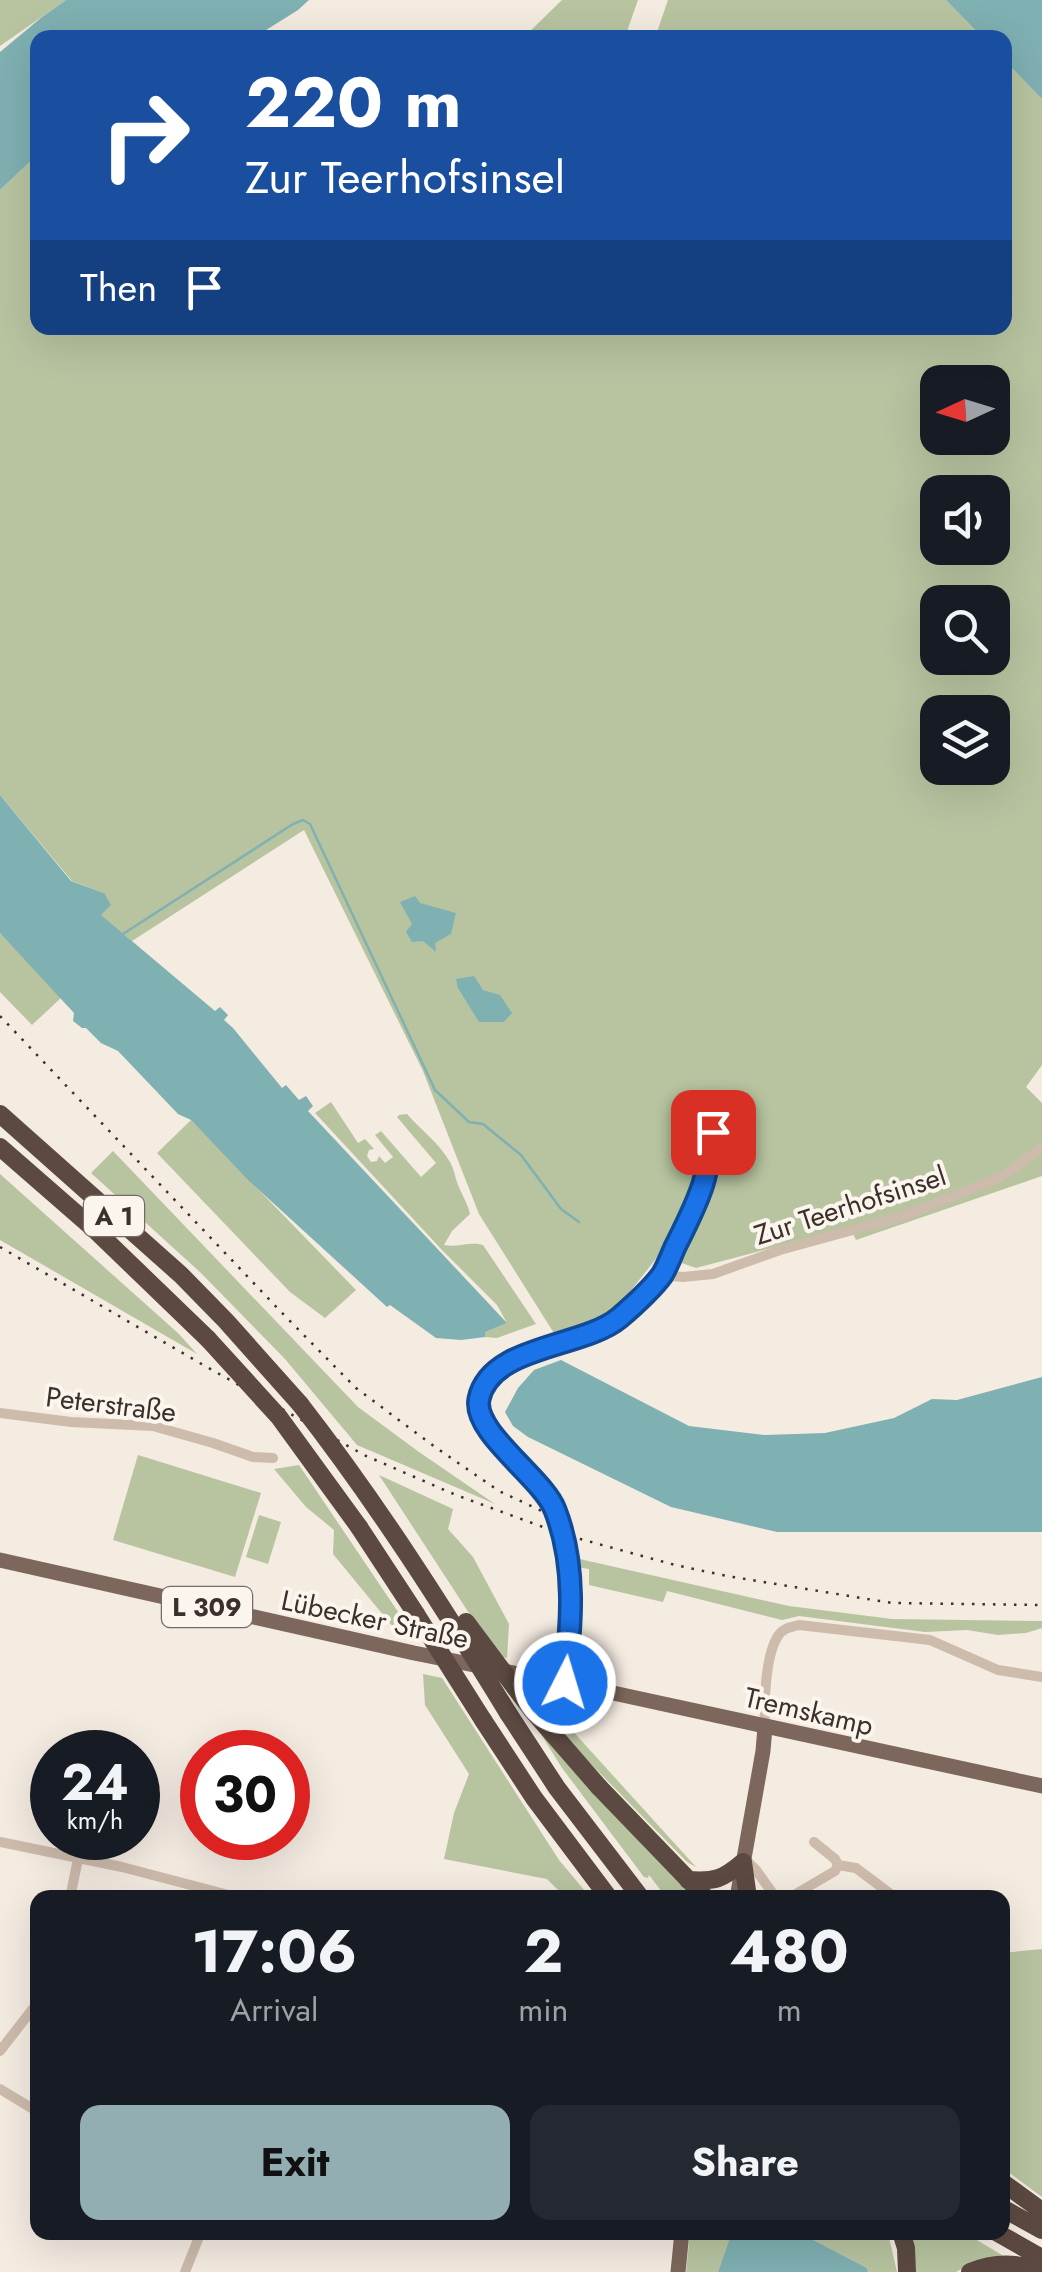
<!DOCTYPE html>
<meta charset="utf-8">
<style>
body{margin:0;font-family:Jost,sans-serif;background:#242831;color:#f1f3f6;height:100vh;display:flex;flex-direction:column;font-size:38px;white-space:nowrap}
*{box-sizing:border-box;margin:0}
p{font-size:32px;color:#9ea1a6}
.icon{flex:none;width:55px;height:55px;fill:none;stroke:currentColor;stroke-width:2;stroke-linecap:round;stroke-linejoin:round}
.map{position:relative;flex:1;overflow:hidden}
.side{position:absolute;left:30px;top:1890px;width:980px;height:350px;display:flex;flex-direction:column;background:#171b24;border-radius:20px;box-shadow:0 10px 40px #0002}
.side>*{flex:none}
.guide{position:absolute;left:30px;top:30px;width:982px;height:305px;border-radius:20px;box-shadow:0 10px 40px #0002;background:#1a4fa0;color:#fff;overflow:hidden}
.needle{width:65px;rotate:266deg}
.fabs{position:absolute;left:920px;top:365px;display:grid;gap:20px}
.fabs a{display:grid;place-items:center;width:90px;height:90px;border-radius:20px;background:#171b24;box-shadow:0 10px 40px #0002;font-size:50px}
.speed{position:absolute;left:30px;top:1730px;display:flex;gap:20px;font-size:50px;font-weight:700;text-align:center}
.speed>*{display:grid;place-content:center;width:130px;height:130px;border-radius:50%;background:#171b24;box-shadow:0 10px 40px #0002;line-height:1}
.speed small{font-size:25px;font-weight:400}
.speed .limit{border:15px solid #d22;background:#fff;color:#111}
.pin{position:absolute;display:grid;place-items:center;width:85px;height:85px;color:#fff;margin:-42px;border-radius:20px;box-shadow:0 5px 15px #0006}
.me{position:absolute;width:110px;margin:-55px;rotate:5deg;stroke-linejoin:round;filter:drop-shadow(0 0 8px #0008)}
.turn{display:flex;align-items:center;gap:35px;height:210px;padding:0 50px;font-size:45px}
.turn .icon{width:130px;height:130px;stroke-width:2.5}
.turn b{display:block;font-size:70px;line-height:85px}
.then{display:flex;align-items:center;height:95px;padding:0 50px;background:#0003;gap:20px;font-size:38px}
.eta{display:flex;justify-content:space-evenly;align-items:center;height:170px;text-align:center}
.eta b{font-size:60px;font-weight:700;line-height:70px}
.action{display:flex;gap:20px;margin-top:auto;padding:20px 50px}
.action a{flex:1;height:115px;border-radius:20px;background:#92aeb2;color:#111;font-size:40px;font-weight:700;line-height:115px;text-align:center}
.action a+a{background:#242831;color:#f1f3f6}
.map>svg:first-child{display:block}
.green{fill:#b8c4a0;fill-rule:evenodd}
.water{fill:#7fb0b2}
.lines{fill:none;stroke-linecap:round;stroke-linejoin:round}
.stream{stroke:#7fb0b2;stroke-width:2.5}
.minor{stroke:#cdbbac;stroke-width:10}
.primary{stroke:#7d675c;stroke-width:15}
.motorway{stroke:#5c4a42;stroke-width:18}
.rail{stroke:#3b302b;stroke-width:2.5;stroke-dasharray:2.5 8;stroke-linecap:butt}
.motorway-bridge{stroke:#5c4a42;stroke-width:18}
.route-casing{stroke:#114b97;stroke-width:25}
.route{stroke:#1a73e8;stroke-width:18}
.labels{text-anchor:middle;stroke-width:8;stroke-linejoin:round;paint-order:stroke}
.shield{fill:#fbf5ee;stroke:#756b66;stroke-width:2.5}
.shield-label{font-size:25px;font-weight:bold;fill:#3b302b}
.street-label{font-size:28px;fill:#3b302b;stroke:#fbf5ee}
</style>
<div class="map">
<svg width="1042" height="2272" viewBox="0 0 1042 2272">
<rect width="100%" height="100%" fill="#f4ebe1"/>
<path class="green" d="M0,0H66L0,46Z
M562,0H638L625,37H524Z
M668,0H946L982,37L655,38Z
M1005,61L1042,99V1065L1026,1087L1042,1103V1176L856,1240L850,1227L696,1268L659,1255L613,1313L557,1338L479,1214L423,1071L304,830L132,941L100,915L104,893L72,881L0,795V190L37,155L38,328H1005ZM938,382H992V438H938ZM938,492H992V548H938ZM938,602H992V658H938ZM938,712H992V768H938Z
M0,933L62,997L32,1025L0,992Z
M331,1102L358,1143L365,1139L374,1149L369,1150L367,1156L371,1162L377,1161L379,1156L385,1163L393,1157L375,1135L381,1131L421,1177L436,1163L397,1117L399,1115L407,1114C421,1130 440,1144 450,1162C454,1169 455,1177 458,1185C462,1195 468,1204 470,1214L452,1231L444,1245C458,1248 469,1241 483,1245L536,1324L497,1338L485,1337L484,1332L507,1323L497,1305L442,1250L315,1113Z
M191,1120L356,1290L325,1318L290,1292L157,1153Z
M113,1151L358,1407L419,1452L495,1504L357,1445L285,1359L201,1273L91,1173Z
M0,1174L179,1334L197,1354L0,1240Z
M138,1455L261,1493L235,1577L113,1540Z
M299,1465L415,1637L398,1633L333,1554L334,1530L306,1507L274,1469Z
M379,1475L453,1509L448,1529L473,1557L509,1624L507,1658L497,1656Z
M259,1515L281,1522L268,1564L246,1557Z
M575,1558L789,1606L892,1619L1042,1621V1628L1026,1633L998,1635L967,1630L925,1632L799,1616L782,1620L667,1591L663,1602L589,1585V1569L576,1567Z
M423,1674L442,1678L559,1860L590,1897H565L547,1879L444,1859L454,1813L469,1774L425,1705Z
M527,1695L550,1700L559,1716L696,1867L687,1862L547,1719Z
M539,1731L701,1897H666L649,1875L648,1878L644,1877L562,1768Z
M1042,1949V2197L1003,2168L1002,1953Z
M690,2233H732L718,2272H686Z
M800,2233H888L897,2272H868L867,2268Z
M908,2233H965L1007,2258L963,2268L956,2272H913Z"/>
<path class="water" d="M66,0H309L298,10L255,37L38,38L37,155L0,190V52L42,17Z
M946,0H1042V99L1005,61V38L982,37Z
M0,795L71,881L104,893L111,905L101,915L215,1011L220,1007L228,1015L224,1020L233,1028L282,1088L286,1085L299,1100L306,1096L313,1106L308,1111L507,1323L485,1332V1337L461,1340L436,1338L390,1305L387,1307L248,1180L191,1120L178,1114L118,1051L101,1043L86,1028H82L73,1021L74,1013L0,933Z
M415,896L420,903L456,913L451,934L435,943L436,952L423,941L412,942L406,932L412,924L400,902Z
M474,976L483,990L500,995L512,1013L504,1022H479L458,988L456,979Z
M561,1360L689,1426L765,1435L825,1433L894,1418L932,1399L957,1400L1042,1377V1532H777L671,1507L528,1437L513,1426L505,1412L518,1388L534,1370Z
M732,2232L800,2233L867,2268L868,2272H718Z"/>
<g class="lines">
<path class="stream" d="M123,934L293,824L303,820L310,824L435,1090L469,1122L483,1124L521,1155L561,1209L579,1222"/>
<path class="minor" d="M661,1275L683,1277L713,1274L780,1250L904,1216L1001,1177L1042,1148
M0,1413L71,1422L153,1426L213,1443L253,1457L273,1458
M565,1683L573,1600L567,1556L555,1507L546,1494L486,1426L478,1405L479,1395L491,1376L504,1366L521,1357L616,1321L661,1275L689,1220L703,1184L713,1132
M765,1727C764,1703 765,1656 778,1636C783,1628 791,1627 799,1625L930,1640L998,1670L1042,1677
M0,1842L122,1867L240,1898
M814,1842L835,1859L838,1865
M745,1859L756,1870L776,1898
M70,1898L78,1859
M789,1898L835,1871L838,1865L856,1868L896,1898
M0,2051L38,2002
M0,2089L38,2112
M185,2272L201,2232"/>
<path class="primary" d="M0,1560L414,1653L604,1691L1042,1786
M737,1898L763,1751L765,1727
M678,2272L682,2232"/>
<path class="motorway" d="M0,1114L181,1275L226,1321L300,1404
M0,1147L94,1229L208,1339
M359,1527L416,1614
M508,1713L557,1788L641,1898
M483,1720L534,1798L609,1898
M599,1787L706,1898
M743,1862L748,1898
M688,1880C715,1882 723,1879 743,1862
M1002,2182L1042,2211
M1002,2208L1042,2230
M901,2232L906,2248L907,2272
M996,2232L1042,2258
M970,2272C994,2262 1018,2262 1042,2272"/>
<path class="rail" d="M0,1016L284,1315L356,1388L435,1447L499,1491L561,1520
M0,1247L205,1366L364,1455L456,1495L562,1534L675,1565L727,1576L892,1603L1042,1605"/>
<path class="motorway-bridge" d="M208,1339L279,1417L359,1527
M300,1404C377,1503 443,1607 508,1713
M416,1614L483,1720
M466,1622L532,1710L599,1787"/>
</g>
<g class="lines">
<g class="route-casing">
<path id="route" d="M565,1683C571,1625 577,1566 555,1510C543,1478 472,1432 479,1399C490,1345 583,1348 619,1318C633,1306 651,1290 662,1275C667,1267 671,1256 675,1247C685,1227 696,1206 703,1184C708,1168 710,1149 713,1132"/>
</g>
<use href="#route" class="route"/>
</g>
<g class="labels">
<g class="shield">
<rect x="84" y="1196" width="60" height="40" rx="8"/>
<rect x="162" y="1587" width="90" height="40" rx="8"/>
</g>
<g class="shield-label">
<text x="114" y="1225">A 1</text>
<text x="207" y="1616">L 309</text>
</g>
<g class="street-label">
<text transform="translate(850 1205) rotate(-18)" y="10">Zur Teerhofsinsel</text>
<text transform="translate(111 1404) rotate(7)" y="10">Peterstraße</text>
<text transform="translate(375 1619) rotate(12)" y="10">Lübecker Straße</text>
<text transform="translate(809 1711) rotate(13)" y="10">Tremskamp</text>
</g>
</g>
</svg>
<div class="fabs">
<a><svg class="needle" viewBox="-14 -14 28 28"><path d="M0-13l5 13h-10z" fill="#e53935"/><path d="M0 13l5-13h-10z" fill="#9ea1a6"/></svg></a>
<a><svg class="icon" aria-label="sound" viewBox="0 0 24 24"><path d="M4 9h4l5-4v14l-5-4H4zM17 9q2 3 0 6"/></svg></a>
<a><svg class="icon" aria-label="search" viewBox="0 0 24 24"><circle cx="10" cy="10" r="6"/><path d="M15 15l6 6"/></svg></a>
<a><svg class="icon" aria-label="layers" viewBox="0 0 24 24"><path d="M12 4l9 5-9 5-9-5zM3 14l9 5 9-5"/></svg></a>
</div>
<div class="speed"><div>24<small>km/h</small></div><div class="limit">30</div></div>
<div class="pin" style="left:713px;top:1132px;background:#d93025"><svg class="icon" aria-label="arrive" viewBox="0 0 24 24"><path d="M6 21V4h12l-3 4 3 4H6"/></svg></div>
<svg class="me" style="left:565px;top:1683px" viewBox="-20 -20 40 40"><circle r="17" fill="#1a73e8" stroke="#fff" stroke-width="3"/><path d="M0-11L8 9 0 5-8 9z" fill="#fff"/></svg>
<div class="guide">
<div class="turn"><svg class="icon" aria-label="right" viewBox="0 0 24 24"><path d="M7 20v-9h11M14 6l5 5-5 5"/></svg><div><b>220 m</b>Zur Teerhofsinsel</div></div>
<div class="then">Then<svg class="icon" aria-label="arrive" viewBox="0 0 24 24"><path d="M6 21V4h12l-3 4 3 4H6"/></svg></div>
</div>
<section class="side">
<div class="eta">
<div><b>17:06</b><p>Arrival</p></div>
<div><b>2</b><p>min</p></div>
<div><b>480</b><p>m</p></div>
</div>
<div class="action"><a>Exit</a><a>Share</a></div>
</section>
</div>
